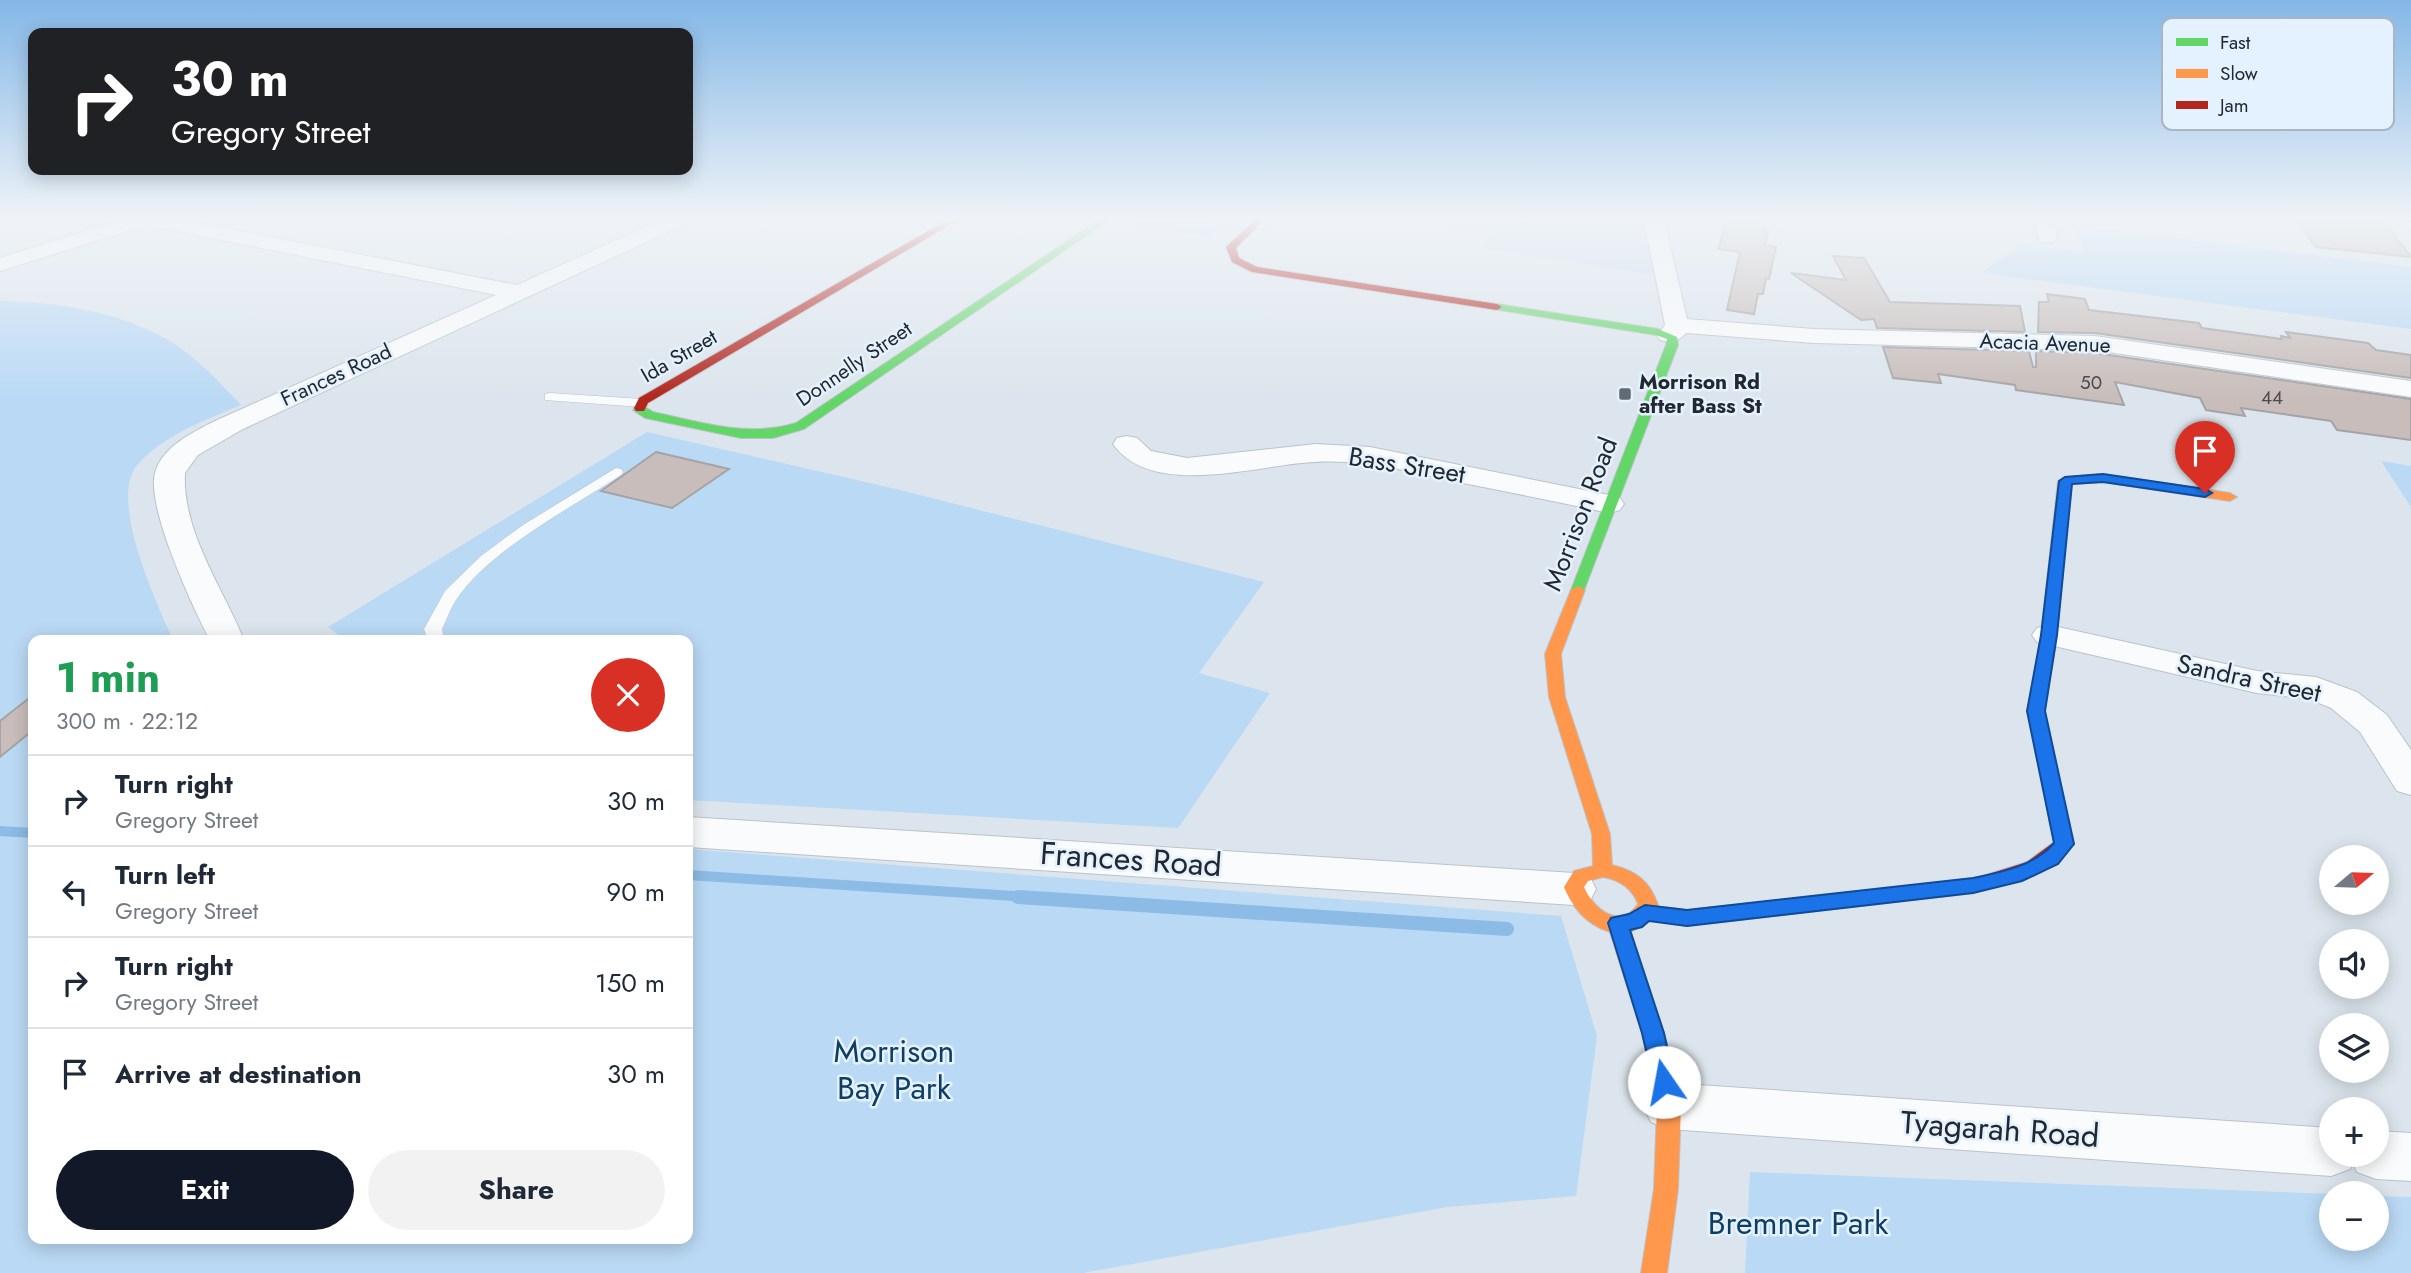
<!DOCTYPE html>
<meta charset="utf-8">
<style>
body{margin:0;font-family:Jost,sans-serif;background:#f2f2f3;color:#1f2937;height:100vh;display:flex;flex-direction:column;font-size:26px;white-space:nowrap}
*{box-sizing:border-box;margin:0}
p{font-size:23px;color:#747a83}
.icon{flex:none;width:38px;height:38px;fill:none;stroke:currentColor;stroke-width:2;stroke-linecap:round;stroke-linejoin:round}
.map{position:relative;flex:1;overflow:hidden}
.details{position:absolute;left:28px;top:635px;width:665px;height:609px;display:flex;flex-direction:column;background:#fff;border-radius:14px;box-shadow:0 4px 18px #0003}
.details>*{flex:none}
.top-card{position:absolute;left:28px;top:28px;width:665px;height:147px;border-radius:14px;box-shadow:0 4px 18px #0003;background:#202124;color:#fff;overflow:hidden}
.needle{width:46px;rotate:71deg}
.buttons{position:absolute;left:2319px;top:845px;display:grid;gap:14px}
.buttons a{display:grid;place-items:center;width:70px;height:70px;border-radius:50%;background:#fff;box-shadow:0 4px 18px #0003;font-size:35px}
.pin{position:absolute;display:grid;place-items:center;width:60px;height:60px;color:#fff;margin:-72px -30px;border-radius:50% 50% 50% 0;rotate:-45deg;box-shadow:0 0 7px #0007}
.pin .icon{rotate:45deg}
.me{position:absolute;width:77px;margin:-38px;rotate:348deg;stroke-linejoin:round;filter:drop-shadow(0 0 5px #0008)}
.turn{display:flex;align-items:center;gap:24px;height:147px;padding:0 28px;font-size:32px}
.turn .icon{width:91px;height:91px;stroke-width:2.5}
.turn b{display:block;font-size:49px;line-height:60px}
.round{display:grid;place-items:center;flex:none;width:74px;height:74px;border-radius:37px;background:#f2f2f3}
.head{display:flex;align-items:center;justify-content:space-between;height:119px;padding:0 28px}
h1{font-size:42px;font-weight:700;line-height:52px;color:#1e9e55}
.primary-button{display:flex;gap:14px;margin-top:auto;padding:14px 28px}
.primary-button a{flex:1;height:80px;border-radius:42px;background:#111827;color:#fff;font-size:28px;font-weight:700;line-height:80px;text-align:center}
.primary-button a+a{background:#f2f2f3;color:#1f2937}
ul{padding:0;list-style:none}
li{display:flex;align-items:center;gap:21px;height:91px;padding:0 28px;border-top:2px solid #e0e1e3}
li div{flex:1}
li b{display:block;font-size:26px}
li em{font-style:normal}
.map>svg:first-child{display:block}
.built{fill:#ccdceb}
.green{fill:#bad9f5}
.lines{fill:none;stroke-linecap:round;stroke-linejoin:round}
.stream-far1{stroke:#8cbbe5;stroke-width:10}
.stream{stroke:#8cbbe5;stroke-width:14}
.building{fill:#c8bdba;stroke:#a4a4a6;stroke-width:2}
.lane-casing{stroke:#bbc3c9;stroke-width:1}
.street-casing{stroke:#bbc3c9;stroke-width:2}
.fast-casing{stroke:#bbc3c9;stroke-width:2}
.slow-casing{stroke:#bbc3c9;stroke-width:2}
.jam-casing{stroke:#bbc3c9;stroke-width:2}
.lane{fill:#fafbfc;fill-rule:evenodd}
.street{fill:#fafbfc;fill-rule:evenodd}
.fast{fill:#63d668;fill-rule:evenodd}
.slow{fill:#ff974d;fill-rule:evenodd}
.jam{fill:#b3261e;fill-rule:evenodd}
.route{fill:#1a73e8;stroke:#114b97;stroke-width:2}
.poi-dot{fill:#636a71;stroke:#e4f1fe;stroke-width:2.5}
.labels{text-anchor:middle;stroke-width:5;stroke-linejoin:round;paint-order:stroke}
.far-number-label{font-size:19px;fill:#4c4d51}
.far-street-label{font-size:21px;fill:#22282e;stroke:#e4f1fe}
.far-poi-label{font-size:21px;font-weight:bold;fill:#22282e;stroke:#e4f1fe;text-anchor:start}
.street-label{font-size:26px;fill:#22282e;stroke:#e4f1fe}
.near-street-label{font-size:32px;fill:#22282e;stroke:#e4f1fe}
.near-park-label{font-size:32px;fill:#0e3e63;stroke:#e4f1fe}
.key{fill:#e4f1fe;stroke:#aab5c0;stroke-width:2}
.key-label{font-size:19px;fill:#22282e}
</style>
<div class="map">
<svg width="2411" height="1273" viewBox="0 0 2411 1273">
<rect width="100%" height="100%" fill="#dce5ed"/>
<path class="built" d="M1401,220H1642L1656,275L1482,248L1493,231Z"/>
<path class="green" d="M1120,220H1191L1220,225L1206,236L1117,222Z
M2075,226L2411,267V329L1981,273L2021,245L2084,252Z
M0,301C57,302 118,311 168,340C196,356 219,382 241,405C206,420 166,434 139,463C106,497 157,603 173,640H33V1239H688V849L1561,916L1597,1036L1576,1196L1447,1207L1083,1273H0Z
M647,432L896,489L1264,582L1199,673L1270,693L1178,828L688,800V640H345L328,627Z
M2381,461L2411,466V507Z
M1750,1172L2331,1194V1239H2376L2377,1196L2411,1197V1273H1745Z"/>
<g class="lines">
<path class="stream-far1" d="M0,831L33,833
M688,875L1044,898"/>
<path class="stream" d="M1018,897L1507,929"/>
</g>
<path class="building" d="M1727,220H1765L1763,230L1768,231L1765,245L1776,247L1769,279L1766,278L1763,294H1758L1754,314L1727,310L1740,252L1718,249Z
M2297,220H2383L2411,257L2316,247Z
M1833,256L1864,258L1890,302L2020,306L2025,332L1877,328L1874,319L1861,320L1791,273L1846,280Z
M2047,294L2085,299L2089,310L2199,323L2202,328L2282,339L2281,336L2290,338L2286,332L2368,343L2376,350L2411,355V378L2095,333L2038,332L2039,302H2049Z
M1883,347L2029,351L2033,367H2036V351L2095,353L2411,399V440L2337,430L2331,421L2241,408L2245,416L2206,410L2200,398L2115,382L2124,405L2016,390L2015,385L1938,374L1941,383L1893,378Z
M656,452L729,469L672,508L601,491Z
M33,695V730L0,757V721Z"/>
<g class="lines">
<g class="lane-casing">
<path id="lane" d="M550,393L642,399L649,403L642,407L545,400V394Z
M616,468L621,469L623,472L621,475C571,508 489,550 456,600C450,609 447,619 442,629L444,640H428L424,629L445,591L481,556L523,525Z"/>
</g>
<g class="street-casing">
<path id="street" d="M121,220H183L517,285L661,220H688L685,224L243,429L198,455L185,473C182,532 223,588 244,640H210C193,608 146,507 155,473C162,447 193,432 215,421L496,295L147,225L0,271V258Z
M1228,220H1265L1267,223L1264,227L1257,229L1231,224Z
M1644,220H1664L1687,319L1814,329L2095,336L2411,381V397L2095,350L1814,343L1686,333C1679,341 1671,343 1660,340L1657,335L1665,325Z
M2034,220H2054L2057,238L2054,242H2040Z
M1127,436L1137,438L1151,451L1187,458L1316,444L1370,447L1609,495L1620,498L1624,504L1620,510L1609,513C1559,502 1508,492 1458,482C1411,472 1364,459 1315,462C1259,464 1152,500 1113,444L1117,438Z
M2049,625L2257,671L2316,677L2357,692L2387,715L2411,750V795L2397,791L2360,732L2331,708L2309,699L2257,693L2037,642L2032,635L2037,628Z
M688,817L1574,873L1590,877L1596,889L1590,901L1574,905L688,847Z
M1669,1083L2331,1128V1155H2376V1131L2411,1133V1181L2376,1179L2357,1172L2353,1163L2350,1169L2331,1176L1669,1129L1651,1122L1643,1106L1651,1090Z"/>
</g>
<g class="fast-casing">
<path id="fast" d="M1099,220H1109L804,429L773,438H741L645,418L633,410L640,404L653,412C701,422 747,438 796,423Z
M1497,304L1658,329L1677,337L1678,345L1583,593H1573L1571,590L1666,345L1667,339L1656,335L1493,309L1492,307Z"/>
</g>
<g class="slow-casing">
<path id="slow" d="M2103,474L2230,493L2237,497L2230,501L2103,482L2071,484L2057,635L2045,705L2043,709H2031L2029,705L2041,635L2058,481L2065,477Z
M1578,586L1585,590L1561,654L1565,697L1610,834L1612,865C1636,871 1650,881 1658,905L1645,924L1631,932L1664,1033L1681,1106L1678,1189L1667,1273H1641L1654,1189L1657,1106L1642,1033L1610,932C1588,925 1573,909 1564,887L1574,871L1593,866L1592,834L1549,697L1545,654L1571,590ZM1603,877C1620,880 1632,888 1638,904C1620,930 1594,910 1584,887L1588,881Z"/>
</g>
<g class="jam-casing">
<path id="jam" d="M947,220H958L648,403L644,411H636L634,408L639,398Z
M1255,220H1264L1236,248L1239,258L1257,267L1497,304L1502,307L1497,310L1252,272L1232,262L1226,247Z
M2037,700L2045,705L2044,711L2074,844L2041,872L1973,893L1687,926L1638,918L1635,913L1638,908L1645,905L1687,910L1973,879L2027,862L2054,842L2028,711L2031,701Z"/>
</g>
<use href="#lane" class="lane"/>
<use href="#street" class="street"/>
<use href="#fast" class="fast"/>
<use href="#slow" class="slow"/>
<use href="#jam" class="jam"/>
</g>
<linearGradient id="sky" x2="0" y2="1"><stop stop-color="#83b7e7"/><stop offset="0.55" stop-color="#eff3f7"/><stop offset="1" stop-color="#eff3f7" stop-opacity="0"/></linearGradient>
<rect width="2411" height="398" fill="url(#sky)"/>
<path class="route" d="M2103,474L2205,489L2212,493L2205,497L2103,482L2072,484L2057,635L2045,711L2074,844L2058,864L2022,881L1973,893L1687,926L1649,921L1642,927L1630,930L1664,1033L1675,1082L1672,1089L1664,1091L1655,1089L1642,1033L1608,923L1611,918L1629,914L1645,905L1687,910L1973,878C2002,872 2034,866 2054,843L2027,711L2041,635L2059,481L2065,477Z"/>
<rect class="poi-dot" x="1618" y="387" width="14" height="14" rx="3.5"/>
<g class="labels">
<g class="far-number-label">
<text x="2091" y="389">50</text>
<text x="2272" y="404">44</text>
</g>
<g class="far-street-label">
<text transform="translate(2045 343) rotate(2)" y="7">Acacia Avenue</text>
<text transform="translate(679 356) rotate(-30)" y="7">Ida Street</text>
<text transform="translate(854 364) rotate(-34)" y="7">Donnelly Street</text>
<text transform="translate(336 375) rotate(-25)" y="7">Frances Road</text>
</g>
<g class="far-poi-label">
<text x="1639" y="389">Morrison Rd<tspan x="1639" dy="24">after Bass St</tspan></text>
</g>
<g class="street-label">
<text transform="translate(1407 465) rotate(9)" y="9">Bass Street</text>
<text transform="translate(1580 514) rotate(-69)" y="9">Morrison Road</text>
<text transform="translate(2249 678) rotate(12)" y="9">Sandra Street</text>
</g>
<g class="near-street-label">
<text transform="translate(1131 859) rotate(4)" y="11">Frances Road</text>
<text transform="translate(2000 1129) rotate(4)" y="11">Tyagarah Road</text>
</g>
<g class="near-park-label">
<text x="894" y="1062">Morrison<tspan x="894" dy="37">Bay Park</tspan></text>
<text x="1798" y="1234">Bremner Park</text>
</g>
</g>
<rect x="2162" y="18" width="232" height="112" rx="10" class="key"/>
<rect x="2176" y="38" width="32" height="8" fill="#63d668"/>
<rect x="2176" y="69" width="32" height="9" fill="#ff974d"/>
<rect x="2176" y="101" width="32" height="8" fill="#b3261e"/>
<g class="key-label">
<text x="2220" y="49">Fast</text>
<text x="2220" y="80">Slow</text>
<text x="2220" y="112">Jam</text>
</g>
</svg>
<div class="buttons">
<a><svg class="needle" viewBox="-14 -14 28 28"><path d="M0-13l5 13h-10z" fill="#e53935"/><path d="M0 13l5-13h-10z" fill="#747a83"/></svg></a>
<a><svg class="icon" aria-label="sound" viewBox="0 0 24 24"><path d="M4 9h4l5-4v14l-5-4H4zM17 9q2 3 0 6"/></svg></a>
<a><svg class="icon" aria-label="layers" viewBox="0 0 24 24"><path d="M12 4l9 5-9 5-9-5zM3 14l9 5 9-5"/></svg></a>
<a>+</a>
<a>−</a>
</div>
<div class="pin" style="left:2205px;top:493px;background:#d93025"><svg class="icon" aria-label="arrive" viewBox="0 0 24 24"><path d="M6 21V4h12l-3 4 3 4H6"/></svg></div>
<svg class="me" style="left:1664px;top:1082px" viewBox="-20 -20 40 40"><circle r="19" fill="#fff"/><path d="M0-13L10 11 0 6-10 11z" fill="#1a73e8"/></svg>
<div class="top-card">
<div class="turn"><svg class="icon" aria-label="right" viewBox="0 0 24 24"><path d="M7 20v-9h11M14 6l5 5-5 5"/></svg><div><b>30 m</b>Gregory Street</div></div>
</div>
<section class="details">
<div class="head"><div><h1>1 min</h1><p>300 m · 22:12</p></div><a class="round" style="background:#d93025;color:#fff"><svg class="icon" aria-label="close" viewBox="0 0 24 24"><path d="M6 6l12 12M18 6L6 18"/></svg></a></div>
<ul>
<li><svg class="icon" aria-label="right" viewBox="0 0 24 24"><path d="M7 20v-9h11M14 6l5 5-5 5"/></svg><div><b>Turn right</b><p>Gregory Street</p></div><em>30 m</em></li>
<li><svg class="icon" aria-label="left" viewBox="0 0 24 24"><path d="M17 20v-9H6M10 6l-5 5 5 5"/></svg><div><b>Turn left</b><p>Gregory Street</p></div><em>90 m</em></li>
<li><svg class="icon" aria-label="right" viewBox="0 0 24 24"><path d="M7 20v-9h11M14 6l5 5-5 5"/></svg><div><b>Turn right</b><p>Gregory Street</p></div><em>150 m</em></li>
<li><svg class="icon" aria-label="arrive" viewBox="0 0 24 24"><path d="M6 21V4h12l-3 4 3 4H6"/></svg><div><b>Arrive at destination</b></div><em>30 m</em></li>
</ul>
<div class="primary-button"><a>Exit</a><a>Share</a></div>
</section>
</div>
